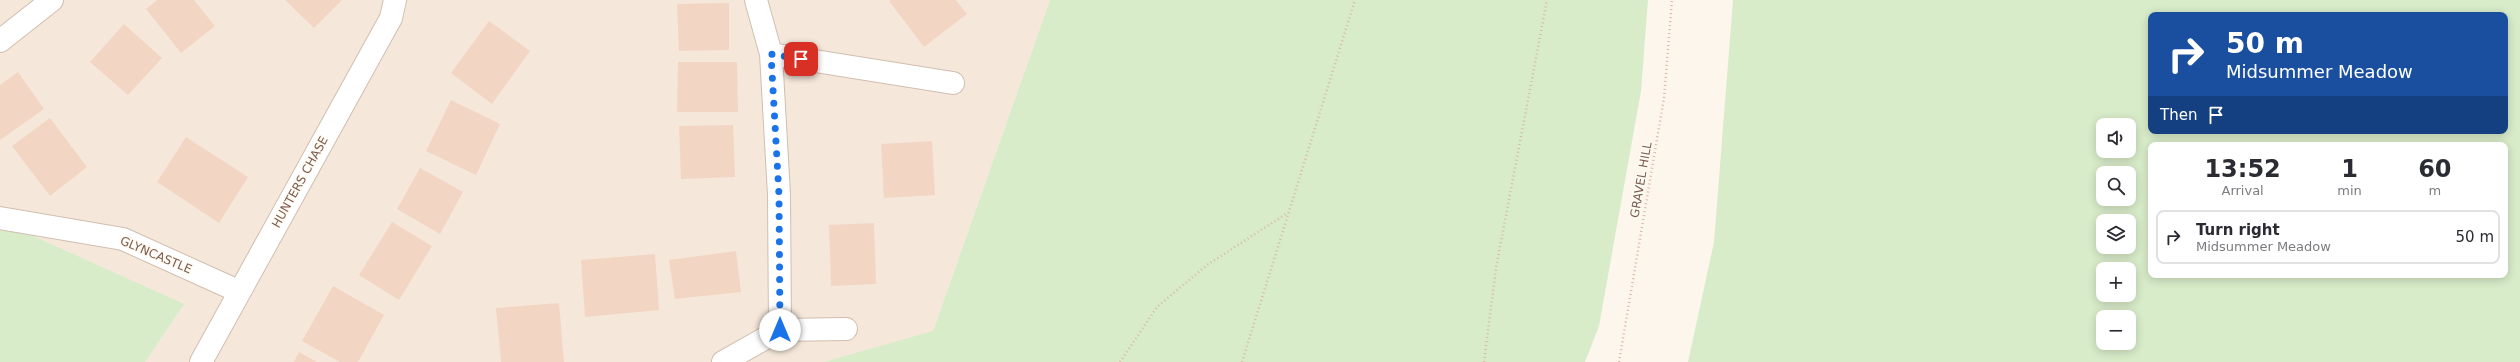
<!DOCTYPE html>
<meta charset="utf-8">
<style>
body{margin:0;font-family:"DejaVu Sans",sans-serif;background:#f2f2f3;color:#2b2b33;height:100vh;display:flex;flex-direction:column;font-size:15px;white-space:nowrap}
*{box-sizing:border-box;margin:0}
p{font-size:13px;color:#7c7c81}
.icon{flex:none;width:22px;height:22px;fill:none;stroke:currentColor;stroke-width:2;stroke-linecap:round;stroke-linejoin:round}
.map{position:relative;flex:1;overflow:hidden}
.side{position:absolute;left:2148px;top:142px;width:360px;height:136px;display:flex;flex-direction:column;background:#fff;border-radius:8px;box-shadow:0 2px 10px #0003}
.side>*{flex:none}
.guide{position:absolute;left:2148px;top:12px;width:360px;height:122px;border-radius:8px;box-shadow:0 2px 10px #0003;background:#1a4fa0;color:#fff;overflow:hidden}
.buttons{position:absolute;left:2096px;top:118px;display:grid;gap:8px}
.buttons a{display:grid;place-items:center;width:40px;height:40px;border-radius:8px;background:#fff;box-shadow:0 2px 10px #0003;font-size:20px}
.pin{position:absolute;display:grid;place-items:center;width:34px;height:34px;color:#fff;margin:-17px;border-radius:8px;box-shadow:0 2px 6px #0006}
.me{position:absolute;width:44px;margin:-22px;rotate:0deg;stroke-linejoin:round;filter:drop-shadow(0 0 3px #0008)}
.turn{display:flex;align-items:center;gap:14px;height:84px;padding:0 12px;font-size:18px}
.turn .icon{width:52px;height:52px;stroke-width:2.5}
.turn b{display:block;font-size:28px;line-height:34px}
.then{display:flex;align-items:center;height:38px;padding:0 12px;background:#0003;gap:8px;font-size:15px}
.eta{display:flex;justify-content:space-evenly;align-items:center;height:68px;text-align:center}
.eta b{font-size:24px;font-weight:600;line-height:28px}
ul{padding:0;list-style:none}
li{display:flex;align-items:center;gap:12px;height:54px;margin:0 8px 6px;padding:0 4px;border:2px solid #e1e1e2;border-radius:8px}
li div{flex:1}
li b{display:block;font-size:15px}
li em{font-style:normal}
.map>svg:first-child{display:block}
.residential{fill:#f5e8da}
.green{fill:#d8ecc9;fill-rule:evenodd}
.building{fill:#f3d5c3}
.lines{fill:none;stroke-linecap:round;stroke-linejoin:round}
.minor-casing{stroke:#d1beb0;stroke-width:24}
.path{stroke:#d9b8a5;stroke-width:2.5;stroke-dasharray:1 3;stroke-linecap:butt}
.minor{stroke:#fff;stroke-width:22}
.route{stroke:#1a73e8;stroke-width:7;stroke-dasharray:0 12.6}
.labels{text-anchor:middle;stroke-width:3;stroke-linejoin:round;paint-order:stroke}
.street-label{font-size:12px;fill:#7a5c4d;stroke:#fffaf3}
</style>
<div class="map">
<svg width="2520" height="362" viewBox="0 0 2520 362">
<rect width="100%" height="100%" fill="#fdf6ec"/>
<path class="residential" d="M0,0H1050L933,331L855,362H0Z"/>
<path class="green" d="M1050,0H1648L1641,91L1599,326L1585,362H824L933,331Z
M1733,0H2520V362H1688L1714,242ZM2151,15H2505V131H2151ZM2103,125H2129V151H2103ZM2151,145H2505V275H2151ZM2103,173H2129V199H2103ZM2103,221H2129V247H2103ZM2103,269H2129V295H2103ZM2103,317H2129V343H2103Z
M0,221L184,304L145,362H0Z"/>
<path class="building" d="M157,0H194L215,26L181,53L146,9Z
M285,0H342L314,28Z
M891,0H956L967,14L924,47L889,1Z
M729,3V50L679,51L677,4Z
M489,21L530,51L492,104L451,73Z
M124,24L162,58L128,95L90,62Z
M678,62H737L738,112H677Z
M18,72L44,109L0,140V85Z
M451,100L500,124L476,175L426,151Z
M50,118L87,167L50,196L12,146Z
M733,125L735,177L681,179L679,126Z
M186,137L248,177L219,223L157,182Z
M932,141L935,195L884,198L881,144Z
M420,168L463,192L440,234L397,209Z
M392,222L432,246L399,300L359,275Z
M874,223L876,284L831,286L829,225Z
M736,251L741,292L675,299L669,260Z
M655,254L659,310L585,317L581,260Z
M333,286L384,315L358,362H340L302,341Z
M559,303L564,362H501L496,308Z
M299,352L317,362H294Z"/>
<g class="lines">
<g class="minor-casing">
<path id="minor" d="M0,41L52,0
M771,54L953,83
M0,218L123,239L238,291
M780,330L846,329
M201,362L391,18L395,0
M723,362L780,330L779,195L771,54L756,0"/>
</g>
<path class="path" d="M1120,362L1157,307L1207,265L1286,214
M1242,362L1355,0
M1484,362L1496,268L1547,0
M1619,362L1664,98L1672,0"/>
<use href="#minor" class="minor"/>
</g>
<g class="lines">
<path class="route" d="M780,330L779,195L771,54L801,59"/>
</g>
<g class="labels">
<g class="street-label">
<text transform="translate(1641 180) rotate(-80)" y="4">GRAVEL HILL</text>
<text transform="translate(300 182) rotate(-61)" y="4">HUNTERS CHASE</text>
<text transform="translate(156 255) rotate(23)" y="4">GLYNCASTLE</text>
</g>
</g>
</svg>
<div class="buttons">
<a><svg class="icon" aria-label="sound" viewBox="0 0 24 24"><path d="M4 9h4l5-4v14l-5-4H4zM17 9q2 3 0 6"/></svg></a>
<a><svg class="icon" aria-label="search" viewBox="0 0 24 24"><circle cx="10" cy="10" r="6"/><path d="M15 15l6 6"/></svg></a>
<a><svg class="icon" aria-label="layers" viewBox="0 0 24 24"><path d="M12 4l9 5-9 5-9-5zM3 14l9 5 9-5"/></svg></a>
<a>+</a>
<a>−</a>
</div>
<div class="pin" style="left:801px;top:59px;background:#d93025"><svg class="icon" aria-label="arrive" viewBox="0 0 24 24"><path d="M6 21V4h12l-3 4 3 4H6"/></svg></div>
<svg class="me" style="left:780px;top:330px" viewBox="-20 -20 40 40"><circle r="19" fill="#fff"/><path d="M0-13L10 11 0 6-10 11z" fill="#1a73e8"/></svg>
<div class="guide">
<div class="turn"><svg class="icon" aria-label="right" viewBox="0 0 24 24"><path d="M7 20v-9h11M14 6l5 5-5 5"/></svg><div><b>50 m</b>Midsummer Meadow</div></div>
<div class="then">Then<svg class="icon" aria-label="arrive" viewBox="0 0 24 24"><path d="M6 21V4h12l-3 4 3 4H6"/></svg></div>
</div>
<section class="side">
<div class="eta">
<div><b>13:52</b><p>Arrival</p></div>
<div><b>1</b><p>min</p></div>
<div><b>60</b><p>m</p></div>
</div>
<ul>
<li><svg class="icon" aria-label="right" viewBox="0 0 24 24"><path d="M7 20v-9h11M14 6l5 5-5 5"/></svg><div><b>Turn right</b><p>Midsummer Meadow</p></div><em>50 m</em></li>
</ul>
</section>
</div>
